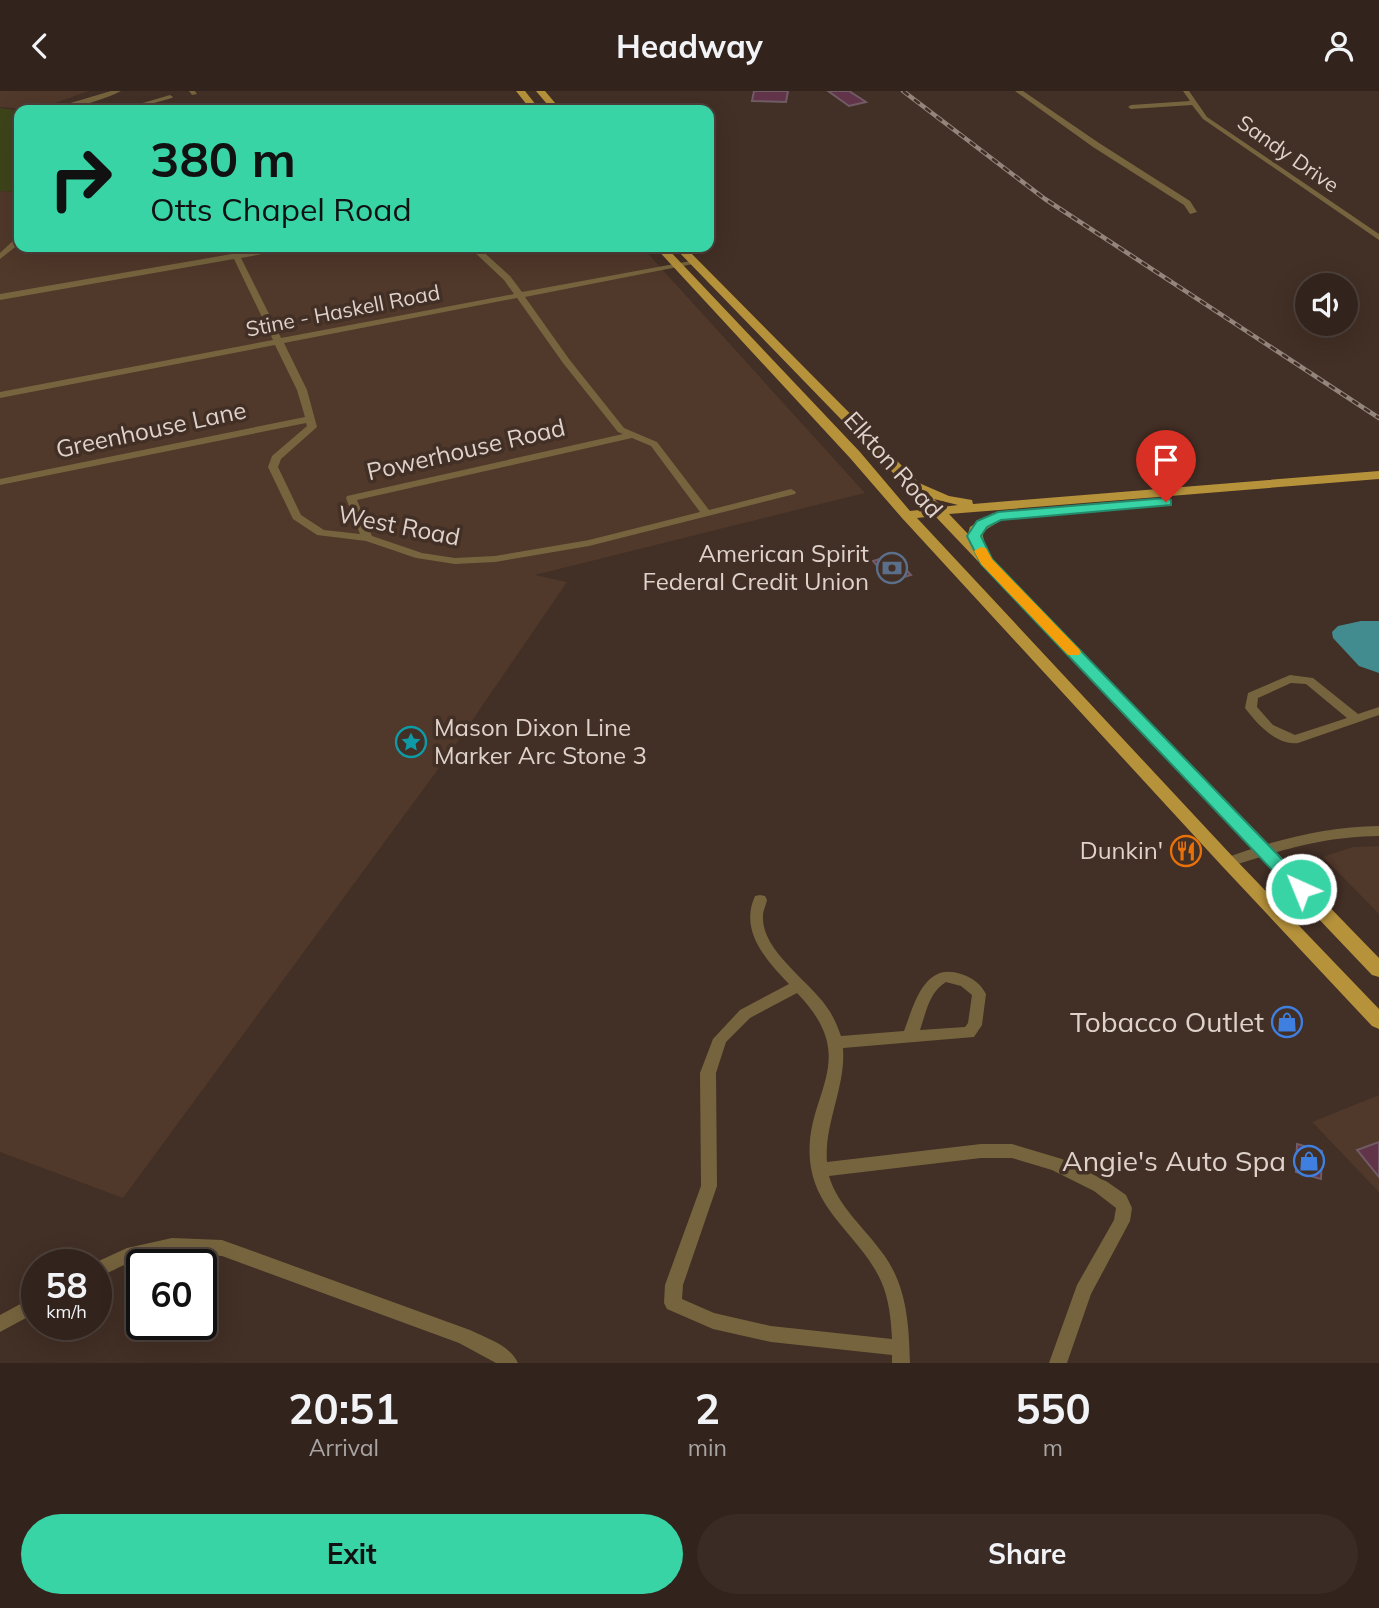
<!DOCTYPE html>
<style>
body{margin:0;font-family:Mulish,sans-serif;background:#3a2b25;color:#f1f3f6;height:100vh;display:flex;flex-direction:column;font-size:26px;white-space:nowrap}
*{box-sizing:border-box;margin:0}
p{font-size:23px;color:#a8a4a3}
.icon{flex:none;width:38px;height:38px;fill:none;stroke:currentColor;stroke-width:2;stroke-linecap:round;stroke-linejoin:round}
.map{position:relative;height:1272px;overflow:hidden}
.drawer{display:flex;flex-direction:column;background:#32231c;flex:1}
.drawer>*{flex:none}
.guide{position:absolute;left:14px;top:14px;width:700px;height:147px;border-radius:14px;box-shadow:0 7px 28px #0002,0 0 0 2px #4d403b;background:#39d4a5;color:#111;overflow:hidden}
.buttons{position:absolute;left:1295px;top:182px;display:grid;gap:14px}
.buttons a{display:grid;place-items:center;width:63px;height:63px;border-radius:50%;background:#32231c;box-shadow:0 7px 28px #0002,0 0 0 2px #4d403b;font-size:35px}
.speed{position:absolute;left:21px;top:1158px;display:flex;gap:14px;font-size:35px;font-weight:700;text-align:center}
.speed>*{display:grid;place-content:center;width:91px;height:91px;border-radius:50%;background:#32231c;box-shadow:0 7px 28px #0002,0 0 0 2px #4d403b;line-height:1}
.speed small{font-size:18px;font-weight:400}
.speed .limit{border:4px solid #111;border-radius:10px;background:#fff;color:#111}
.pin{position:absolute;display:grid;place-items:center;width:60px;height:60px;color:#fff;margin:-72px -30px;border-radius:50% 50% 50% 0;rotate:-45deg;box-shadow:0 0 7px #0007}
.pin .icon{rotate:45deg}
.me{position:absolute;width:77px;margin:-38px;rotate:316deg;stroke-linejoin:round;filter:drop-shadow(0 0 5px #0008)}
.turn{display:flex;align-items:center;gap:24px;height:147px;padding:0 21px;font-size:32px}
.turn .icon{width:91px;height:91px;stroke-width:2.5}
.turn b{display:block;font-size:49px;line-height:60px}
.eta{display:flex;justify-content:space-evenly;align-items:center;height:119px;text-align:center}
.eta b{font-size:42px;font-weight:700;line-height:49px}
.action{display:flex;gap:14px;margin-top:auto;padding:14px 21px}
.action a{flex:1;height:80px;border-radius:42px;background:#39d4a5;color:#111;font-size:28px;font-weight:700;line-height:80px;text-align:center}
.action a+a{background:#3a2b25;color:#f1f3f6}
header{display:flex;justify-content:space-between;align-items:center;height:91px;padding:0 21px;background:#32231c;font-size:32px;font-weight:700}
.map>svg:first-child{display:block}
.built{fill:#50382a}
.green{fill:#3e4419}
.water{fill:#428b8e}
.building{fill:#62344a;stroke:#715b64;stroke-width:2}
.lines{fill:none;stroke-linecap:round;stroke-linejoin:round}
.minor{fill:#76643e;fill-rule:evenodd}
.major{fill:#b6923b;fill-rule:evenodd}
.rail-casing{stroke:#94857c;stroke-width:4.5}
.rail{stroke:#422f25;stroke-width:2.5;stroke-dasharray:7;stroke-linecap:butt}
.route{fill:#39d4a5;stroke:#258a6b;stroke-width:2}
.slow{fill:#f59e0b}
.labels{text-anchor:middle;stroke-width:7;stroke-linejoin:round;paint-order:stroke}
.far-street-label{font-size:21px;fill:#ded2cb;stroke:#422f25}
.street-label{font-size:24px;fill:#ded2cb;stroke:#422f25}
.poi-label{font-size:24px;fill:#ded2cb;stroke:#422f25;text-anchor:end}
.near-poi-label{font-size:28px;fill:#ded2cb;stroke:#422f25;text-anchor:end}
</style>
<header><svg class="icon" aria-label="back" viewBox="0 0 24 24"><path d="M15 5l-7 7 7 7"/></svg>Headway<svg class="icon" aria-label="person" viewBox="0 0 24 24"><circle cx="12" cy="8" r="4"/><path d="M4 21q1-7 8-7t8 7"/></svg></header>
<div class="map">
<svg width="1379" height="1272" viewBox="0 0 1379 1272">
<rect width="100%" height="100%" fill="#422f25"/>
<path class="built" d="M0,0H89L35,19L0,16Z
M0,100L19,101V156H642L865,402L535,484L567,491L450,662L123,1107L0,1061Z
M1379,755V823L1323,766L1353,756Z
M1379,1004V1101L1312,1031Z"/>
<path class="green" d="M0,17L19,20V101L0,100Z"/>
<path class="water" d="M1361,530H1379V582L1359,575L1333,547L1332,541L1338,535Z"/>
<path class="building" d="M754,0H788L786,11L752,10Z
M828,0H849L866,11L849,15Z
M893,464L911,484L890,490L873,470Z
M1379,1051V1086L1357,1059Z
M1297,1053L1322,1060L1321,1088L1296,1081Z"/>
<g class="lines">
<path class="minor" d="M111,0H121C106,8 59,24 44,17L47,15L57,16Z
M189,0H195L197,3L192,4Z
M1015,0H1023L1099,52L1190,110L1197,121L1190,123L1184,114L1093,56Z
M1183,0H1189L1207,26L1379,143V149L1203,28L1192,14L1131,18L1128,16L1131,14L1190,10Z
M170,4L173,6L172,7L129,19H119Z
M16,147H19V153L0,168V162Z
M228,156H236L239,162L276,156H293L289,158L241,167L281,247L514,203L504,189L469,156H478L510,185L522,201L696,169L697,171L693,173L525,206L569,268L624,337L657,351L709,419L791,398L796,401L795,403L589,455L495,471L455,473L416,467L366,450L317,444L293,428L268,376L272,365L307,335L306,332L0,394V388L305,326L297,299L275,254L0,307V301L273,249L234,168L0,209V203L232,163ZM517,207L563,272L618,341L623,343L347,405L346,407L360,443L324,439L301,424L278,376L281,368L317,336L307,299L284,252ZM632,347L651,355L700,421L589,449L495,465L455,467L422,462L372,445L357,409Z
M1290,584L1313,587L1358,623L1379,616V624L1298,652C1277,655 1257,633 1245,617L1248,602ZM1291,592L1306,593L1347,627L1295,644L1273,634L1257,616L1258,607Z
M1379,735V745C1320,746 1283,759 1228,776L1223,774L1221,771L1223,768C1274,749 1324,736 1379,735Z
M760,804L765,805L767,809C766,814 763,820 763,825C761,859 808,889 826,915C833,924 837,934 841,945L904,940C914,914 924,870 961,883C973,887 980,892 986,903L982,934L974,946L843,957C846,996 824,1032 827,1071L981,1053H1012L1062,1068L1106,1090L1126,1104L1132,1117L1130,1130L1091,1203L1067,1272H1049L1077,1194L1114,1129L1116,1117L1094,1100L1052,1079L1012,1067H981L829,1085C838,1116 866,1138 884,1164C907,1196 909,1234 910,1272H892V1264L771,1251L713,1238L667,1218L664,1212L665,1194L701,1095L700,982L713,948L740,919L789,893C766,869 739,840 755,805ZM946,891L961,895L972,904L968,932L965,936L920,939C926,922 929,901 946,891ZM797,902C866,973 799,1005 811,1077C819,1124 863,1149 881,1190C889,1208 891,1228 892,1248L771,1235L714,1222L682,1208L683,1194L717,1095L716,982L726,951L750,927Z
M172,1147L222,1149L470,1239C486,1247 510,1254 518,1272H496L459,1252L222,1165C192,1162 162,1161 132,1171C120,1175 109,1182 96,1187V1174H90L127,1157Z
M37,1204V1221L0,1241V1224Z"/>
<path class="major" d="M516,0H525L540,19H531Z
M536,0H545L561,19H552Z
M655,156H666L860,361L910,420L928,418L674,156H685L919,392L949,405L972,409L973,413L1379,380V388L949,423L968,443L970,436L993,422H1003V428L982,441L987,463L1379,867V886L1372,884L935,425L917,427L1234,767L1379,918V938L1372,935L1222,775L902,427L850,367ZM934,408L958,414L942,416Z"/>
<g class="rail-casing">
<path id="rail" d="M903,0L1045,108L1379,327"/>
</g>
<use href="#rail" class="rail"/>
</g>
<path class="route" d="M1166,407L1171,409V414L1001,429L987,436L981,445L992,468L1307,794L1310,798L1307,803H1295L981,473L967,445L977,430L998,421Z"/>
<path class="slow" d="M981,456L986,457L992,468L1079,558L1081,561L1079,564H1068L981,473L974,460Z"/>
<defs>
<g id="bank-ring" transform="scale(1.575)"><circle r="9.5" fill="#422f25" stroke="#5c6f8a" stroke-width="1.5"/><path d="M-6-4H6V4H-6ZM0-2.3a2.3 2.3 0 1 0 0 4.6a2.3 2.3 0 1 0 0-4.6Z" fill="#5c6f8a"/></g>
<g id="sight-ring" transform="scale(1.575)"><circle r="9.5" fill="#422f25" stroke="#0f9aa8" stroke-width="1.5"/><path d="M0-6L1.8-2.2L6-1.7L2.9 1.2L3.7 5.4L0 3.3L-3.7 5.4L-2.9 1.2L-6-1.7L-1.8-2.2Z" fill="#0f9aa8"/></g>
<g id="restaurant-ring" transform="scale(1.575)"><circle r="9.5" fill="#422f25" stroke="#e8710a" stroke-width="1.5"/><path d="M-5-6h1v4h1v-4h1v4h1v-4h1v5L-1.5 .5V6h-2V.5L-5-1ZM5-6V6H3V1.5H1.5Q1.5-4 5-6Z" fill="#e8710a"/></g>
<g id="shop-ring" transform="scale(1.575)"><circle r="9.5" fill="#422f25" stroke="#3f7fe0" stroke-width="1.5"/><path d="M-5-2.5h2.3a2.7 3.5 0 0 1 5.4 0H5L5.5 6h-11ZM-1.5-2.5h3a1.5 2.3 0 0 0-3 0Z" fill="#3f7fe0"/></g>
</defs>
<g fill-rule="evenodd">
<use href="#bank-ring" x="892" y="477"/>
<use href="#sight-ring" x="411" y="651"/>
<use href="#restaurant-ring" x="1186" y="760"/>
<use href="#shop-ring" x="1287" y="931"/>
<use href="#shop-ring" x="1309" y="1070"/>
</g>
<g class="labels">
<g class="far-street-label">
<text transform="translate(1288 63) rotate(35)" y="7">Sandy Drive</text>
<text transform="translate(343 220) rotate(-11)" y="7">Stine - Haskell Road</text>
</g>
<g class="street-label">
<text transform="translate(151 339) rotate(-12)" y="8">Greenhouse Lane</text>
<text transform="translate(466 359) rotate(-13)" y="8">Powerhouse Road</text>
<text transform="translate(893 374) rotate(48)" y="8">Elkton Road</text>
<text transform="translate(399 435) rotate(11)" y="8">West Road</text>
</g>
<g class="poi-label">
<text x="869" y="471">American Spirit<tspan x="869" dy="28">Federal Credit Union</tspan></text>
<text x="434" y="645" text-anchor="start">Mason Dixon Line<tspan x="434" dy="28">Marker Arc Stone 3</tspan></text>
<text x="1163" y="768">Dunkin'</text>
</g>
<g class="near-poi-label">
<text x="1264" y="941">Tobacco Outlet</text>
<text x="1286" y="1080">Angie's Auto Spa</text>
</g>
</g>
</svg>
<div class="buttons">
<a><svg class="icon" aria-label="sound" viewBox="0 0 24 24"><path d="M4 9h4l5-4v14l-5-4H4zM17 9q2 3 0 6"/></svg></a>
</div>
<div class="speed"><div>58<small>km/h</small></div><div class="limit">60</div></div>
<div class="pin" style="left:1166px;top:411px;background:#d93025"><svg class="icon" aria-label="arrive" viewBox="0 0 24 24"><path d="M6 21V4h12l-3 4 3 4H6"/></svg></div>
<svg class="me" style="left:1301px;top:798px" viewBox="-20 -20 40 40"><circle r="17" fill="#39d4a5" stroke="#fff" stroke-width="3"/><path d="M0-11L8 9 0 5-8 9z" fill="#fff"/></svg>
<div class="guide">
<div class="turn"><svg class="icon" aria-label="right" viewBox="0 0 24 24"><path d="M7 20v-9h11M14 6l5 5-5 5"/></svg><div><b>380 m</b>Otts Chapel Road</div></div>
</div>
</div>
<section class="drawer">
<div class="eta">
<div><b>20:51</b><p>Arrival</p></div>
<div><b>2</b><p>min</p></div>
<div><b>550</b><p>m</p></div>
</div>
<div class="action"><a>Exit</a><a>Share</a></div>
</section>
